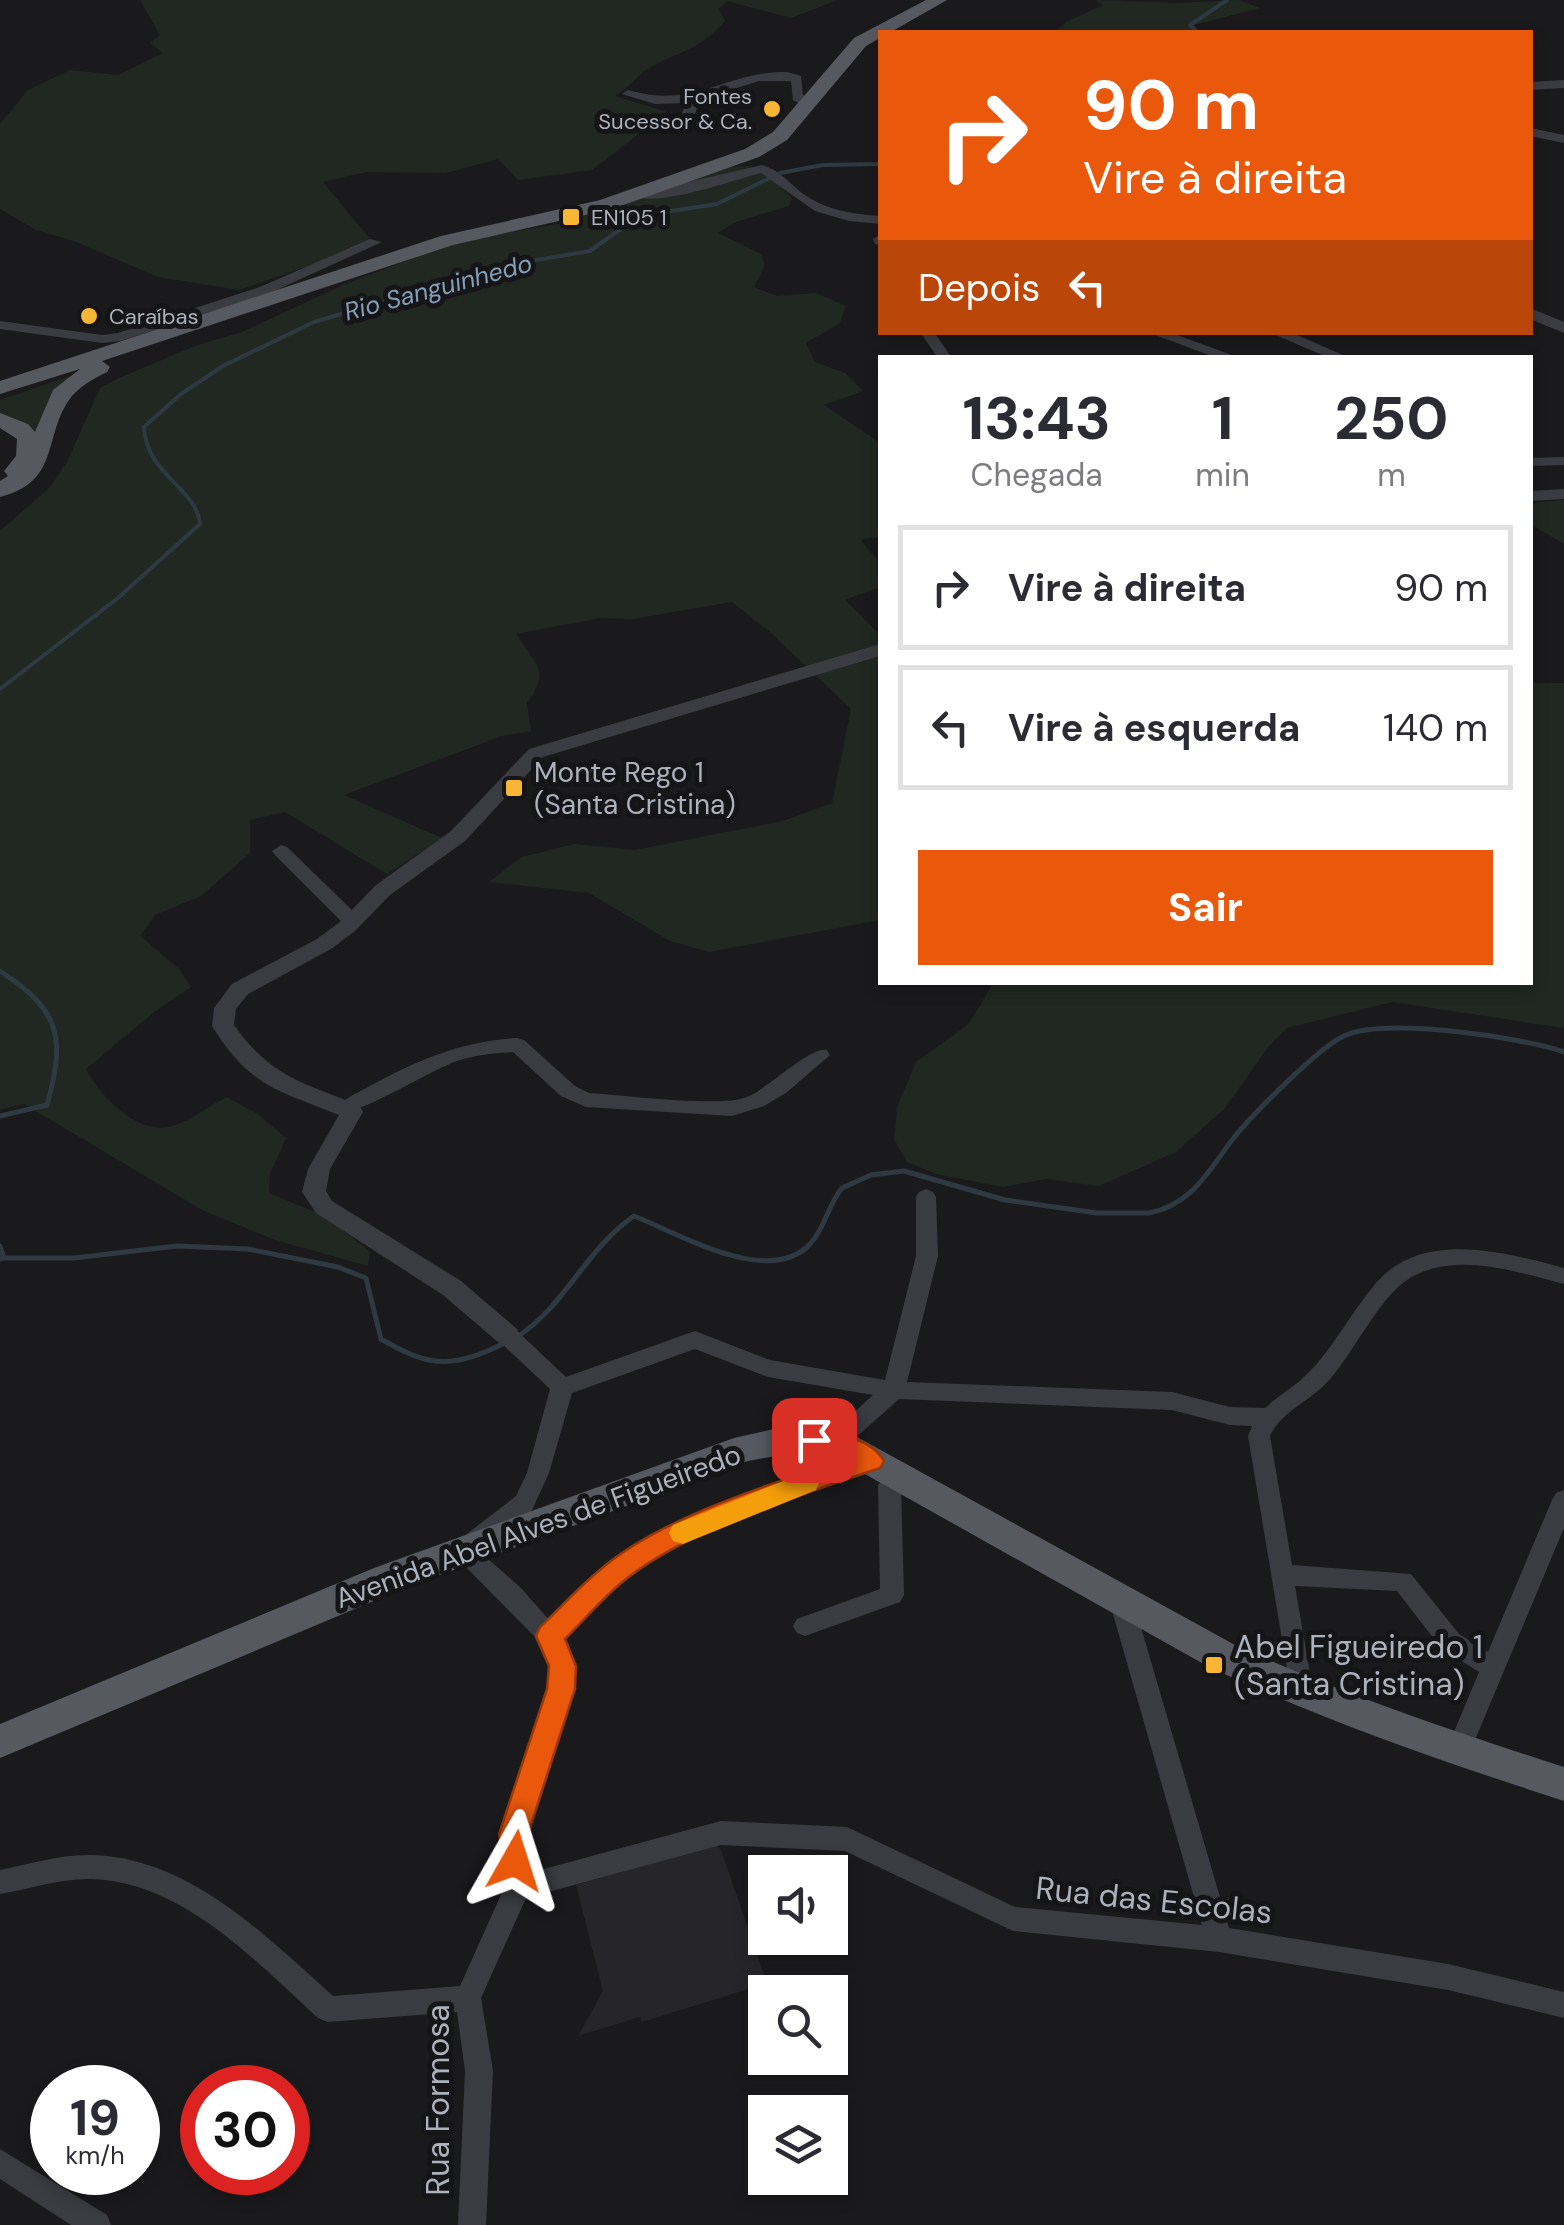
<!DOCTYPE html>
<html lang="pt">
<meta charset="utf-8">
<style>
body{margin:0;font-family:"DM Sans",sans-serif;background:#f7f7f7;color:#2b2b33;height:100vh;display:flex;flex-direction:column;font-size:38px;white-space:nowrap}
*{box-sizing:border-box;margin:0}
p{font-size:32px;color:#7c7c81}
.icon{flex:none;width:55px;height:55px;fill:none;stroke:currentColor;stroke-width:2;stroke-linecap:round;stroke-linejoin:round}
.map{position:relative;flex:1;overflow:hidden}
.drawer{position:absolute;left:878px;top:355px;width:655px;height:630px;display:flex;flex-direction:column;background:#fff;border-radius:0px;box-shadow:0 5px 15px #0003}
.drawer>*{flex:none}
.banner{position:absolute;left:878px;top:30px;width:655px;height:305px;border-radius:0px;box-shadow:0 5px 15px #0003;background:#ea580c;color:#fff;overflow:hidden}
.buttons{position:absolute;left:748px;top:1855px;display:grid;gap:20px}
.buttons a{display:grid;place-items:center;width:100px;height:100px;border-radius:0px;background:#fff;box-shadow:0 5px 15px #0003;font-size:50px}
.speed{position:absolute;left:30px;top:2065px;display:flex;gap:20px;font-size:50px;font-weight:700;text-align:center}
.speed>*{display:grid;place-content:center;width:130px;height:130px;border-radius:50%;background:#fff;box-shadow:0 5px 15px #0003;line-height:1}
.speed small{font-size:25px;font-weight:400}
.speed .limit{border:15px solid #d22;background:#fff;color:#111}
.pin{position:absolute;display:grid;place-items:center;width:85px;height:85px;color:#fff;margin:-42px;border-radius:20px;box-shadow:0 5px 15px #0006}
.me{position:absolute;width:110px;margin:-55px;rotate:6deg;stroke-linejoin:round;filter:drop-shadow(0 0 8px #0008)}
.turn{display:flex;align-items:center;gap:35px;height:210px;padding:0 40px;font-size:45px}
.turn .icon{width:130px;height:130px;stroke-width:2.5}
.turn b{display:block;font-size:70px;line-height:85px}
.then{display:flex;align-items:center;height:95px;padding:0 40px;background:#0003;gap:20px;font-size:38px}
.eta{display:flex;justify-content:space-evenly;align-items:center;height:170px;text-align:center}
.eta b{font-size:60px;font-weight:700;line-height:70px}
.button{display:flex;gap:20px;margin-top:auto;padding:20px 40px}
.button a{flex:1;height:115px;border-radius:0px;background:#ea580c;color:#fff;font-size:40px;font-weight:700;line-height:115px;text-align:center}
ul{padding:0;list-style:none}
li{display:flex;align-items:center;gap:30px;height:125px;margin:0 20px 15px;padding:0 20px;border:5px solid #e1e1e2;border-radius:0px}
li div{flex:1}
li b{display:block;font-size:38px}
li em{font-style:normal}
.map>svg:first-child{display:block}
.built{fill:#26262a}
.green{fill:#202821}
.lines{fill:none;stroke-linecap:round;stroke-linejoin:round}
.stream-far1{stroke:#2f3941;stroke-width:4}
.stream{stroke:#2f3941;stroke-width:5}
.minor{fill:#3b3c42;fill-rule:evenodd}
.tertiary{fill:#3b3c42;fill-rule:evenodd}
.primary{fill:#575961;fill-rule:evenodd}
.route{fill:#ea580c;stroke:#983908;stroke-width:2.5}
.slow{fill:#f59e0b}
.poi-dot{fill:#f8b636;stroke:#151518;stroke-width:4}
.labels{text-anchor:middle;stroke-width:10;stroke-linejoin:round;paint-order:stroke}
.far-poi-label{font-size:22px;fill:#acb1bc;stroke:#151518;text-anchor:start}
.far-water-label{font-size:25px;font-style:italic;fill:#839fb8;stroke:#151518}
.poi-label{font-size:28px;fill:#acb1bc;stroke:#151518;text-anchor:start}
.street-label{font-size:28px;fill:#acb1bc;stroke:#151518}
.near-poi-label{font-size:32px;fill:#acb1bc;stroke:#151518;text-anchor:start}
.near-street-label{font-size:32px;fill:#acb1bc;stroke:#151518}
</style>
<div class="map">
<svg width="1564" height="2225" viewBox="0 0 1564 2225">
<rect width="100%" height="100%" fill="#1a1a1d"/>
<path class="built" d="M716,1845L721,1850L767,1983L642,2022L639,2017L578,2036L603,1991L576,1885Z"/>
<path class="green" d="M140,0H837L791,18L727,1L719,9L725,21C699,50 683,50 652,66C638,74 629,88 615,96L667,112L592,170L518,180L498,159L446,173L366,172L323,182L370,239L347,253L239,290L158,277L74,241L36,230L0,209V124L28,90L70,70L118,75L163,53L150,43L160,35Z
M1096,0L1179,3L1239,0L1260,8L1190,26L1195,32H1056L1066,22L1103,5Z
M752,166L765,172L792,198L789,206L736,222L718,233L761,254L765,266L754,287L777,296L816,293L846,306L840,323L806,343L815,362L845,373L863,391L824,405L880,443V537L860,539L880,563V587L845,600L880,635V920L709,952L670,941L589,893L489,882L522,857L574,844L635,850L783,821L832,803L851,709L769,631L732,602L633,619L600,618L516,634C534,664 552,668 527,703L531,731L502,736L344,795L442,838L387,874L285,812L250,820V853L201,896L155,915L140,936L178,968L191,987L154,1012L86,1069C100,1095 134,1133 168,1127C186,1124 209,1106 226,1097L258,1114L286,1138L270,1174L269,1193L322,1215L370,1251L368,1266L275,1240L202,1210L24,1104L0,1110V531L50,487L68,460L100,388L119,378L195,346L242,332L343,285L424,254L462,241L562,223L730,167Z
M79,373L41,441L0,416V400Z
M1564,500V544L1530,524V503Z
M1530,683H1564V1028L1392,1002L1287,1028L1269,1046L1225,1108L1176,1152L1099,1186L1046,1179L1003,1187L936,1174L907,1162L894,1139L897,1107L916,1062L969,1024L993,983L1530,982Z"/>
<g class="lines">
<path class="stream-far1" d="M1197,32L1190,25L1227,0
M0,689L118,598L200,524C197,488 146,475 144,427L181,394L223,366L314,322L507,265L590,251L639,216L717,204L780,173L823,165L880,164"/>
<path class="stream" d="M0,971C60,1010 66,1037 47,1105L0,1116
M0,1246L4,1258L0,1259
M4,1258H74L177,1246L248,1249L338,1267L366,1278L381,1339C432,1369 454,1368 507,1342
M517,1337C566,1305 586,1249 634,1216C678,1233 770,1289 811,1243C825,1227 828,1205 842,1188L871,1175L904,1171L1005,1200L1097,1213H1149C1191,1205 1208,1172 1232,1140C1251,1116 1319,1047 1344,1036C1385,1017 1521,1037 1564,1052"/>
<path class="minor" d="M787,72L801,76L803,95L812,100V106H804L793,100L791,81H759L695,101L698,105L690,128L684,132L678,128L685,103L655,104L622,94L628,90C696,110 724,71 787,72Z
M1564,80V88L1530,90V82Z
M1530,128L1564,135V143L1530,136Z
M762,165C780,170 788,182 802,193C825,210 852,214 880,216V224L849,221L815,211L761,173C732,180 656,209 632,195Z
M880,235V245L875,244L873,239Z
M370,239L382,242L270,293L120,341L102,343L0,329V321L102,335L118,333L260,287Z
M920,332H934L952,358H938Z
M1147,332H1169L1240,358H1217Z
M1269,332H1290L1350,358H1329Z
M1564,457V465L1530,466V458Z
M281,845L287,847L359,917L361,921L359,925H345L275,855L272,851Z
M517,1038L524,1040L575,1086L589,1093C623,1095 721,1108 747,1097C769,1088 810,1046 827,1050L830,1055L786,1093L764,1106L732,1116L586,1107L561,1096L513,1052C494,1053 475,1055 457,1061C433,1069 357,1116 341,1112L338,1107C346,1097 359,1092 370,1086C417,1060 463,1041 517,1038Z
M926,1189L933,1192L936,1197L938,1256L907,1382L1172,1392L1230,1407L1265,1408C1280,1394 1298,1385 1312,1369C1336,1343 1353,1310 1376,1283C1423,1229 1504,1252 1564,1268V1284C1511,1270 1439,1246 1395,1290C1370,1316 1354,1350 1331,1378C1313,1400 1282,1410 1270,1436L1292,1565L1411,1574L1459,1634L1488,1652L1552,1500L1556,1493L1564,1490V1528L1467,1759L1458,1762L1449,1759L1446,1751L1479,1672L1441,1648L1397,1591L1295,1586L1313,1691L1310,1699L1301,1702L1292,1699L1248,1436L1252,1426L1230,1425L1172,1410L899,1399L844,1448L836,1451L828,1448L825,1442L828,1436L873,1395L768,1377L695,1349L572,1393L549,1473L532,1510L479,1551L521,1588L550,1621C566,1605 581,1586 599,1572C675,1511 780,1483 871,1452L879,1454L882,1461L879,1468C791,1498 691,1527 617,1585C597,1601 581,1623 562,1640L572,1667L573,1689L526,1834L529,1873L721,1821L847,1827L1015,1907L1202,1925L1109,1600L1113,1593L1121,1590L1129,1593L1133,1600L1229,1928L1448,1964L1564,1992V2018L1448,1990L1219,1952L1013,1931L845,1851L721,1845L526,1898L481,1998L493,2071L486,2225H458L465,2071L457,2012L328,2022L318,2018C255,1961 183,1882 92,1879C61,1878 30,1889 0,1894V1870C30,1864 61,1854 91,1855C188,1857 265,1935 333,1996L460,1986L504,1888L500,1834L549,1689L548,1667L534,1636L450,1551L454,1544L516,1496L527,1473L550,1389L500,1342L497,1336L500,1330H516L566,1377L695,1331L770,1360L885,1380L916,1256V1197L919,1192Z
M898,1466L906,1468L909,1475L901,1488L904,1595L900,1602L805,1636L797,1633L793,1626L797,1619L880,1589L878,1485L890,1468Z
M0,2149L107,2215L111,2225H71L0,2179Z"/>
<path class="tertiary" d="M1530,308L1564,322V333L1530,319Z
M1564,489V499L1530,501V491Z
M880,644V656L543,757L465,841L390,895L355,931L331,949L248,994L236,1009L234,1025C272,1078 302,1082 360,1106L363,1112L330,1169L326,1191L332,1201L461,1281L517,1329L520,1336L517,1343H499L443,1295L316,1213L302,1192L308,1169L339,1115C277,1090 249,1086 212,1026L214,1008L232,984L317,939L341,921L376,885L451,831L529,749Z"/>
<path class="primary" d="M926,0H947L891,32H880V38L866,46L787,140L759,157L612,209L453,245L102,361L110,367L107,372C93,379 78,387 69,400C43,438 60,482 0,497V481L8,476L4,471L16,456L17,439L0,428V413L28,424L35,432L53,390L80,369L0,394V381L441,236L600,200L745,149L773,132L854,38Z
M792,1425L848,1432L1235,1645C1342,1694 1452,1731 1564,1767V1801C1444,1762 1324,1721 1209,1667L831,1455L792,1453L748,1461L400,1590L0,1758V1724L374,1568L734,1438Z"/>
</g>
<path class="route" d="M814,1430C837,1432 872,1439 884,1461L880,1468C801,1495 683,1530 620,1584C600,1601 583,1621 565,1639L576,1666L575,1689L528,1834L530,1861L525,1870L515,1874L505,1870L499,1834L547,1689L549,1666L536,1636L540,1627C560,1608 579,1587 601,1569C660,1518 771,1484 845,1459L805,1448L801,1440L805,1433Z"/>
<path class="slow" d="M806,1472L816,1475L819,1483L816,1490L683,1544L673,1541L669,1533L673,1525Z"/>
<g class="poi-dot">
<circle cx="772" cy="109" r="10"/>
<rect x="561" y="207" width="20" height="20" rx="5"/>
<circle cx="89" cy="316" r="10"/>
<rect x="504" y="778" width="20" height="20" rx="5"/>
<rect x="1204" y="1655" width="20" height="20" rx="5"/>
</g>
<g class="labels">
<g class="far-poi-label">
<text x="752" y="104" text-anchor="end">Fontes<tspan x="752" dy="25">Sucessor &amp; Ca.</tspan></text>
<text x="591" y="225">EN105 1</text>
<text x="109" y="324">Caraíbas</text>
</g>
<g class="far-water-label">
<text transform="translate(438 287) rotate(-15)" y="9">Rio Sanguinhedo</text>
</g>
<g class="poi-label">
<text x="534" y="782">Monte Rego 1<tspan x="534" dy="32">(Santa Cristina)</tspan></text>
</g>
<g class="street-label">
<text transform="translate(538 1526) rotate(-20)" y="10">Avenida Abel Alves de Figueiredo</text>
</g>
<g class="near-poi-label">
<text x="1234" y="1658">Abel Figueiredo 1<tspan x="1234" dy="37">(Santa Cristina)</tspan></text>
</g>
<g class="near-street-label">
<text transform="translate(1154 1900) rotate(6)" y="11">Rua das Escolas</text>
<text transform="translate(438 2100) rotate(-90)" y="11">Rua Formosa</text>
</g>
</g>
</svg>
<div class="buttons">
<a><svg class="icon" aria-label="sound" viewBox="0 0 24 24"><path d="M4 9h4l5-4v14l-5-4H4zM17 9q2 3 0 6"/></svg></a>
<a><svg class="icon" aria-label="search" viewBox="0 0 24 24"><circle cx="10" cy="10" r="6"/><path d="M15 15l6 6"/></svg></a>
<a><svg class="icon" aria-label="layers" viewBox="0 0 24 24"><path d="M12 4l9 5-9 5-9-5zM3 14l9 5 9-5"/></svg></a>
</div>
<div class="speed"><div>19<small>km/h</small></div><div class="limit">30</div></div>
<div class="pin" style="left:814px;top:1440px;background:#d93025"><svg class="icon" aria-label="arrive" viewBox="0 0 24 24"><path d="M6 21V4h12l-3 4 3 4H6"/></svg></div>
<svg class="me" style="left:515px;top:1861px" viewBox="-20 -20 40 40"><path d="M0-17L14 15 0 8-14 15z" fill="#ea580c" stroke="#fff" stroke-width="4"/></svg>
<div class="banner">
<div class="turn"><svg class="icon" aria-label="right" viewBox="0 0 24 24"><path d="M7 20v-9h11M14 6l5 5-5 5"/></svg><div><b>90 m</b>Vire à direita</div></div>
<div class="then">Depois<svg class="icon" aria-label="left" viewBox="0 0 24 24"><path d="M17 20v-9H6M10 6l-5 5 5 5"/></svg></div>
</div>
<section class="drawer">
<div class="eta">
<div><b>13:43</b><p>Chegada</p></div>
<div><b>1</b><p>min</p></div>
<div><b>250</b><p>m</p></div>
</div>
<ul>
<li><svg class="icon" aria-label="right" viewBox="0 0 24 24"><path d="M7 20v-9h11M14 6l5 5-5 5"/></svg><div><b>Vire à direita</b></div><em>90 m</em></li>
<li><svg class="icon" aria-label="left" viewBox="0 0 24 24"><path d="M17 20v-9H6M10 6l-5 5 5 5"/></svg><div><b>Vire à esquerda</b></div><em>140 m</em></li>
</ul>
<div class="button"><a>Sair</a></div>
</section>
</div>
